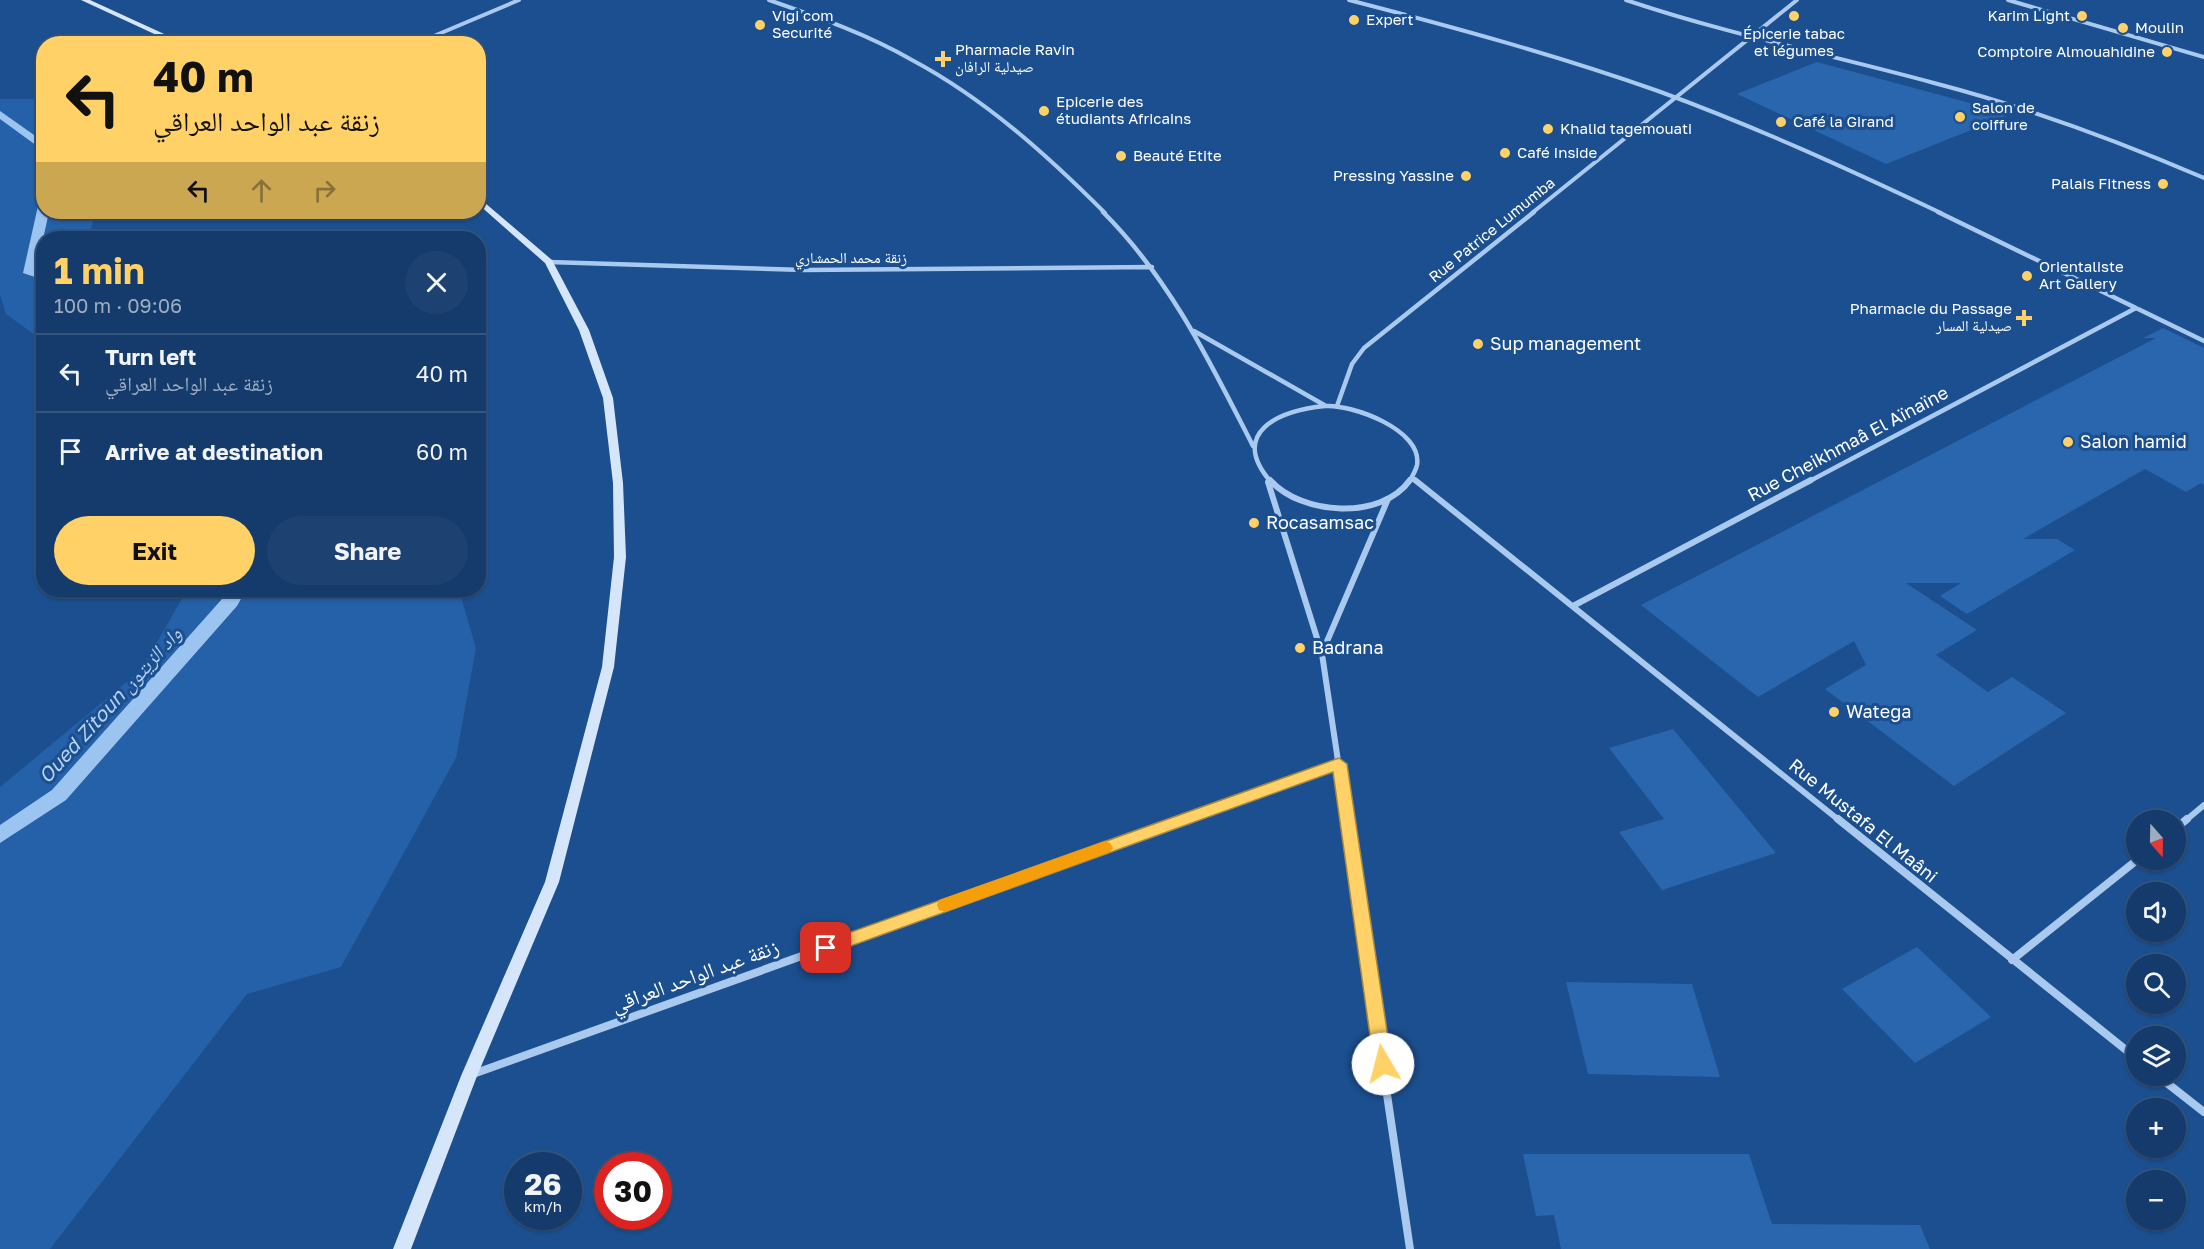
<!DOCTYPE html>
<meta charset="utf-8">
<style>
body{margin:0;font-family:"Golos Text","Noto Naskh Arabic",sans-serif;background:#1d4271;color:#f1f3f6;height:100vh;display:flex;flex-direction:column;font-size:22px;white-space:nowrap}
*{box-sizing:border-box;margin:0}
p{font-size:20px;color:#9dadc1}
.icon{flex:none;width:33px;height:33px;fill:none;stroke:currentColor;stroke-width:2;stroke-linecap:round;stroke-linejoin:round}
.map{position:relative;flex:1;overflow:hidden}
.sheet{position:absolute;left:36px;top:231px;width:450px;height:366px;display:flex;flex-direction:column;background:#143b6b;border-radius:24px;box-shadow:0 2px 4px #0004,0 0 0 2px #33557e}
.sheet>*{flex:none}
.guide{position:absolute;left:36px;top:36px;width:450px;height:183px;border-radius:24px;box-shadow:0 2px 4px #0004,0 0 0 2px #33557e;background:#ffd166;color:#111;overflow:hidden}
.needle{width:39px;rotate:160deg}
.controls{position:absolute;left:2126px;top:810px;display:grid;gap:12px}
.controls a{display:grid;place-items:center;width:60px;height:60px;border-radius:50%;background:#143b6b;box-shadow:0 2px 4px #0004,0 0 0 2px #33557e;font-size:30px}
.speed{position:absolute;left:504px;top:1152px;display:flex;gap:12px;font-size:30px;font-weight:700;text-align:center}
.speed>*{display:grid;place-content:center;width:78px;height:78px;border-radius:50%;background:#143b6b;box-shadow:0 2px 4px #0004,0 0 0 2px #33557e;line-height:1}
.speed small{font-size:15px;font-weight:400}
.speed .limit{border:9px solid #d22;background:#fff;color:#111}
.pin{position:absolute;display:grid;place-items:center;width:51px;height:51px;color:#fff;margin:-26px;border-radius:12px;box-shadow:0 3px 9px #0006}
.me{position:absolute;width:66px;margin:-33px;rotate:352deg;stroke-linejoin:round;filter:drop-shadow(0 0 4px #0008)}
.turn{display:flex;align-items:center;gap:21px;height:126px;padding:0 18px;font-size:27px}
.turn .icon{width:78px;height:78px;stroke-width:2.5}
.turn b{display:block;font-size:42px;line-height:51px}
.lanes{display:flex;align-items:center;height:57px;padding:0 18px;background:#0003;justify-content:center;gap:30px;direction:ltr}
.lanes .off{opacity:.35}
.round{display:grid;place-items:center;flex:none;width:63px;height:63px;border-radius:32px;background:#1d4271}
.summary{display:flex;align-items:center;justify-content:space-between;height:102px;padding:0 18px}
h1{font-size:36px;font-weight:700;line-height:45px;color:#ffd166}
.cta{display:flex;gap:12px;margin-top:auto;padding:12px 18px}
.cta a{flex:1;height:69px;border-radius:36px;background:#ffd166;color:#111;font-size:24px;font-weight:700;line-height:69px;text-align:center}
.cta a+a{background:#1d4271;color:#f1f3f6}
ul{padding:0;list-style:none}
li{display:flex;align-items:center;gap:18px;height:78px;padding:0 18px;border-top:2px solid #33557e}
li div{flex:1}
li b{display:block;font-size:22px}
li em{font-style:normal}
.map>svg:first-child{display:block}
.green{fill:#2461a8}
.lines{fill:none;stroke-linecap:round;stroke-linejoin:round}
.stream{fill:#9cc4f0;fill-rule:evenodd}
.building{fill:#2a66ad}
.street-far3{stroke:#a9c9ee;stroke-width:4}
.street-far2{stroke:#a9c9ee;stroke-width:4.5}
.street-far1{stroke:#a9c9ee;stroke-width:6}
.street{stroke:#a9c9ee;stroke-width:8}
.secondary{fill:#d6e6fa;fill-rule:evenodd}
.route{fill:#ffd166;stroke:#a68842;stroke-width:1.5}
.slow{fill:#f59e0b}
.poi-dot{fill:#ffd166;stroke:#1b4f8f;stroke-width:2}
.labels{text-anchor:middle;stroke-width:6;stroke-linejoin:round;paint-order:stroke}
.far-poi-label{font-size:15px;fill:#fff;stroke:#1b4f8f;text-anchor:start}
.far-street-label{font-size:15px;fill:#fff;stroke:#1b4f8f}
.poi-label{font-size:18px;fill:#fff;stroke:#1b4f8f;text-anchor:start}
.street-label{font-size:18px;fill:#fff;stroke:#1b4f8f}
.water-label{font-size:20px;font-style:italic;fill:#b5d3f5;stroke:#1b4f8f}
.near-street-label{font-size:21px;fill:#fff;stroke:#1b4f8f}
</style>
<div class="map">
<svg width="2204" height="1249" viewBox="0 0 2204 1249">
<rect width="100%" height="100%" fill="#1b4f8f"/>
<path class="green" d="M0,99H43L44,212H96L88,238H44L43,341L6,314L0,295Z
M187,590H459L476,648L456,758L341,967L247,994L50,1249H0V787L141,670Z"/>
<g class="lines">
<path class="stream" d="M0,111L44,142V151L0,119Z
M44,203V212H49L36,271L44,272V280L23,273L38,206Z
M230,590H246L237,606L66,800L0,843V825L52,790Z"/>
</g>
<path class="building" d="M1817,62L2011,114L1886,164L1737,94Z
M2163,328L2204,348V485L2201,483L2186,492L2145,469L2023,539H2057L2075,550L1967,614L1940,596L1961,583H1906L1977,630L1936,655L1988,692L2012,677L2066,713L1954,786L1825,689L1866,665L1854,641L1758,697L1641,605L2156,338H2143Z
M1673,729L1776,853L1662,890L1619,832L1664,819L1609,748Z
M1917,947L1991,1017L1915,1063L1842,989Z
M1566,982L1692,984L1720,1077L1588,1074Z
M1523,1154H1749L1772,1224L1920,1225L1930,1249H1561L1554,1215L1536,1216Z"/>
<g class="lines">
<path class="street-far3" d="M769,0C818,17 867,34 912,60C985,99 1047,155 1105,213
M1349,0C1453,27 1556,55 1658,91C1754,126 1848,169 1941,213
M1626,0C1727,34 1831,55 1934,83C2026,107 2116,140 2204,178
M2008,0L2204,57
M415,44L519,0
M1532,213L1797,0"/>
<path class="street-far2" d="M1103,212C1170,279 1210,362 1253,446
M1938,212L2204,341
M549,262L804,270L1152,267
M1194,331L1326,406
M1337,406L1352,364L1364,348L1534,212
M1412,478L1417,482
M1271,482C1228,433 1279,410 1325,406C1352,404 1423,430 1417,465C1416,470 1412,477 1409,482
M1808,482L2136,308"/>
<path class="street-far1" d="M1270,480C1301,515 1381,521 1410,480
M1415,480L1840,821
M1268,482L1322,654L1347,821
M1573,606L1811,480
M1322,653L1388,499
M1180,821L1339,764
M2185,821L2204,805"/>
<path class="street" d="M1346,819L1410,1249
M1838,819L2136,1058
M2175,829L2187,819
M2012,960L2137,860
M473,1074L1184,819
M2158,1076L2204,1112"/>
<path class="secondary" d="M81,0H90L186,44H176Z
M478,197L552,260L589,330L613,398L623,483L626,557L614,667L559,882L477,1076L411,1249H393L461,1076L545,882L602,667L614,557L613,483L603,398L579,330L545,263L478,204Z"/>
</g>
<path class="route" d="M1339,758L1347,764L1392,1064L1389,1070L1383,1072L1377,1070L1374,1064L1333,772L826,955L820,953L818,948L820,943Z"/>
<path class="slow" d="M1105,841L1110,843L1113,848L1110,852L945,912L939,910L937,905L939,900Z"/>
<g class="poi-dot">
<circle cx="1794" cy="16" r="6"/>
<circle cx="2082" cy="16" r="6"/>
<circle cx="1354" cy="20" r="6"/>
<circle cx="760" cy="25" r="6"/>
<circle cx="2123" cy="28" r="6"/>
<circle cx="2167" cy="52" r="6"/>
<path d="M940 50h6v6h6v6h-6v6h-6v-6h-6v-6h6z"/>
<circle cx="1044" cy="111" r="6"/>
<circle cx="1960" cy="117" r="6"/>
<circle cx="1781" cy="122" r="6"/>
<circle cx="1548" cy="129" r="6"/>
<circle cx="1505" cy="153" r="6"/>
<circle cx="1121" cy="156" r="6"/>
<circle cx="1466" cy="176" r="6"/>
<circle cx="2163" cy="184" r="6"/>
<circle cx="2027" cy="276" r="6"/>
<path d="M2021 309h6v6h6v6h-6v6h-6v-6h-6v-6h6z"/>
<circle cx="1478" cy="344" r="6"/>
<circle cx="2068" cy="442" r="6"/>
<circle cx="1254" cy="523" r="6"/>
<circle cx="1300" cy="648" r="6"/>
<circle cx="1834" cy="712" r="6"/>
</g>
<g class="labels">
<g class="far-poi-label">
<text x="772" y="21">Vigi com<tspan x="772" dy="17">Securité</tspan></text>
<text x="2070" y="21" text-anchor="end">Karim Light</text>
<text x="1366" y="25">Expert</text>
<text x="2135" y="33">Moulin</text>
<text x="1794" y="39" text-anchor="middle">Épicerie tabac<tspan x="1794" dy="17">et légumes</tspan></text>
<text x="955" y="55">Pharmacie Ravin<tspan x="955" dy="17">صيدلية الرافان</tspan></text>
<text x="2155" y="57" text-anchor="end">Comptoire Almouahidine</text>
<text x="1056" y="107">Epicerie des<tspan x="1056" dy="17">étudiants Africains</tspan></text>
<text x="1972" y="113">Salon de<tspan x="1972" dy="17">coiffure</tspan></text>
<text x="1793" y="127">Café la Girand</text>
<text x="1560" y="134">Khalid tagemouati</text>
<text x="1517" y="158">Café Inside</text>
<text x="1133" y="161">Beauté Etite</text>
<text x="1454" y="181" text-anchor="end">Pressing Yassine</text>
<text x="2151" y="189" text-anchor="end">Palais Fitness</text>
<text x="2039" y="272">Orientaliste<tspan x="2039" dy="17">Art Gallery</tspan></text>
<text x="2012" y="314" text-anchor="end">Pharmacie du Passage<tspan x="2012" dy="17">صيدلية المسار</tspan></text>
</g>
<g class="far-street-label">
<text transform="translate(1492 230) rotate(-39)" y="5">Rue Patrice Lumumba</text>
<text x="851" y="263">زنقة محمد الحمشاري</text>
</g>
<g class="poi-label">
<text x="1490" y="350">Sup management</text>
<text x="2080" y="448">Salon hamid</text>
<text x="1266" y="529">Rocasamsac</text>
<text x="1312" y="654">Badrana</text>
<text x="1846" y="718">Watega</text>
</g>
<g class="street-label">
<text transform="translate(1848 444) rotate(-28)" y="6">Rue Cheikhmaâ El Aïnaïne</text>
<text transform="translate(1863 821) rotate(39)" y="6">Rue Mustafa El Maâni</text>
</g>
<g class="water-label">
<text transform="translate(110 705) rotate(-48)" y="7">Oued Zitoun واد الزيتون</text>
</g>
<g class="near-street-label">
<text transform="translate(695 976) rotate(-20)" y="7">زنقة عبد الواحد العراقي</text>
</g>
</g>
</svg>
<div class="controls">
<a><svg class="needle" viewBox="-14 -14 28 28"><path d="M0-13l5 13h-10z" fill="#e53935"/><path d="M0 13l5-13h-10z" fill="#9dadc1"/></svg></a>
<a><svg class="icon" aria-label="sound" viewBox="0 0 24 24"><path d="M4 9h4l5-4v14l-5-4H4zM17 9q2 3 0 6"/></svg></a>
<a><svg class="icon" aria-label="search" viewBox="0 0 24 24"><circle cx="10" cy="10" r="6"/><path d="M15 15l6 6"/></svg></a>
<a><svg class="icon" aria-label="layers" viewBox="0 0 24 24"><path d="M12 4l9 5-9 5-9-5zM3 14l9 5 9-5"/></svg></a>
<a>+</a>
<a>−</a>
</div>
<div class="speed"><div>26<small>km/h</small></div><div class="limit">30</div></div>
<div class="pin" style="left:826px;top:948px;background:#d93025"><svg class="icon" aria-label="arrive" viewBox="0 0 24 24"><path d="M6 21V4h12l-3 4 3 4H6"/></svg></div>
<svg class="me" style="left:1383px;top:1064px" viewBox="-20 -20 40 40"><circle r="19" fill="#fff"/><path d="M0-13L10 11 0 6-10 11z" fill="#ffd166"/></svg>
<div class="guide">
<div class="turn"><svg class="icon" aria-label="left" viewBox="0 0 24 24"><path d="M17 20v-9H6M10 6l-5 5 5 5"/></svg><div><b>40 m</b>زنقة عبد الواحد العراقي</div></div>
<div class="lanes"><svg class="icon" aria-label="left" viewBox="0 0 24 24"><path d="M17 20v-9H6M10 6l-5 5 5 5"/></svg><svg class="icon off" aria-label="ahead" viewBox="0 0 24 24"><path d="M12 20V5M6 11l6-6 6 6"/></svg><svg class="icon off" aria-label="right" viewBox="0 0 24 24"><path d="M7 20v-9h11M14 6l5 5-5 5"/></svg></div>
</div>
<section class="sheet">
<div class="summary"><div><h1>1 min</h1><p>100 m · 09:06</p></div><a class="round"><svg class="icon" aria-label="close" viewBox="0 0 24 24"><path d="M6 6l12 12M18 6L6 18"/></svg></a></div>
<ul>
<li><svg class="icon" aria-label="left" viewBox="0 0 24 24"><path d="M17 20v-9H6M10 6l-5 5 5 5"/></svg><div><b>Turn left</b><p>زنقة عبد الواحد العراقي</p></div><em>40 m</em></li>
<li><svg class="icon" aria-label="arrive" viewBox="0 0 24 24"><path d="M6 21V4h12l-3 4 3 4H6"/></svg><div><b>Arrive at destination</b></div><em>60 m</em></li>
</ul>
<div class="cta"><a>Exit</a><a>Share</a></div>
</section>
</div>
